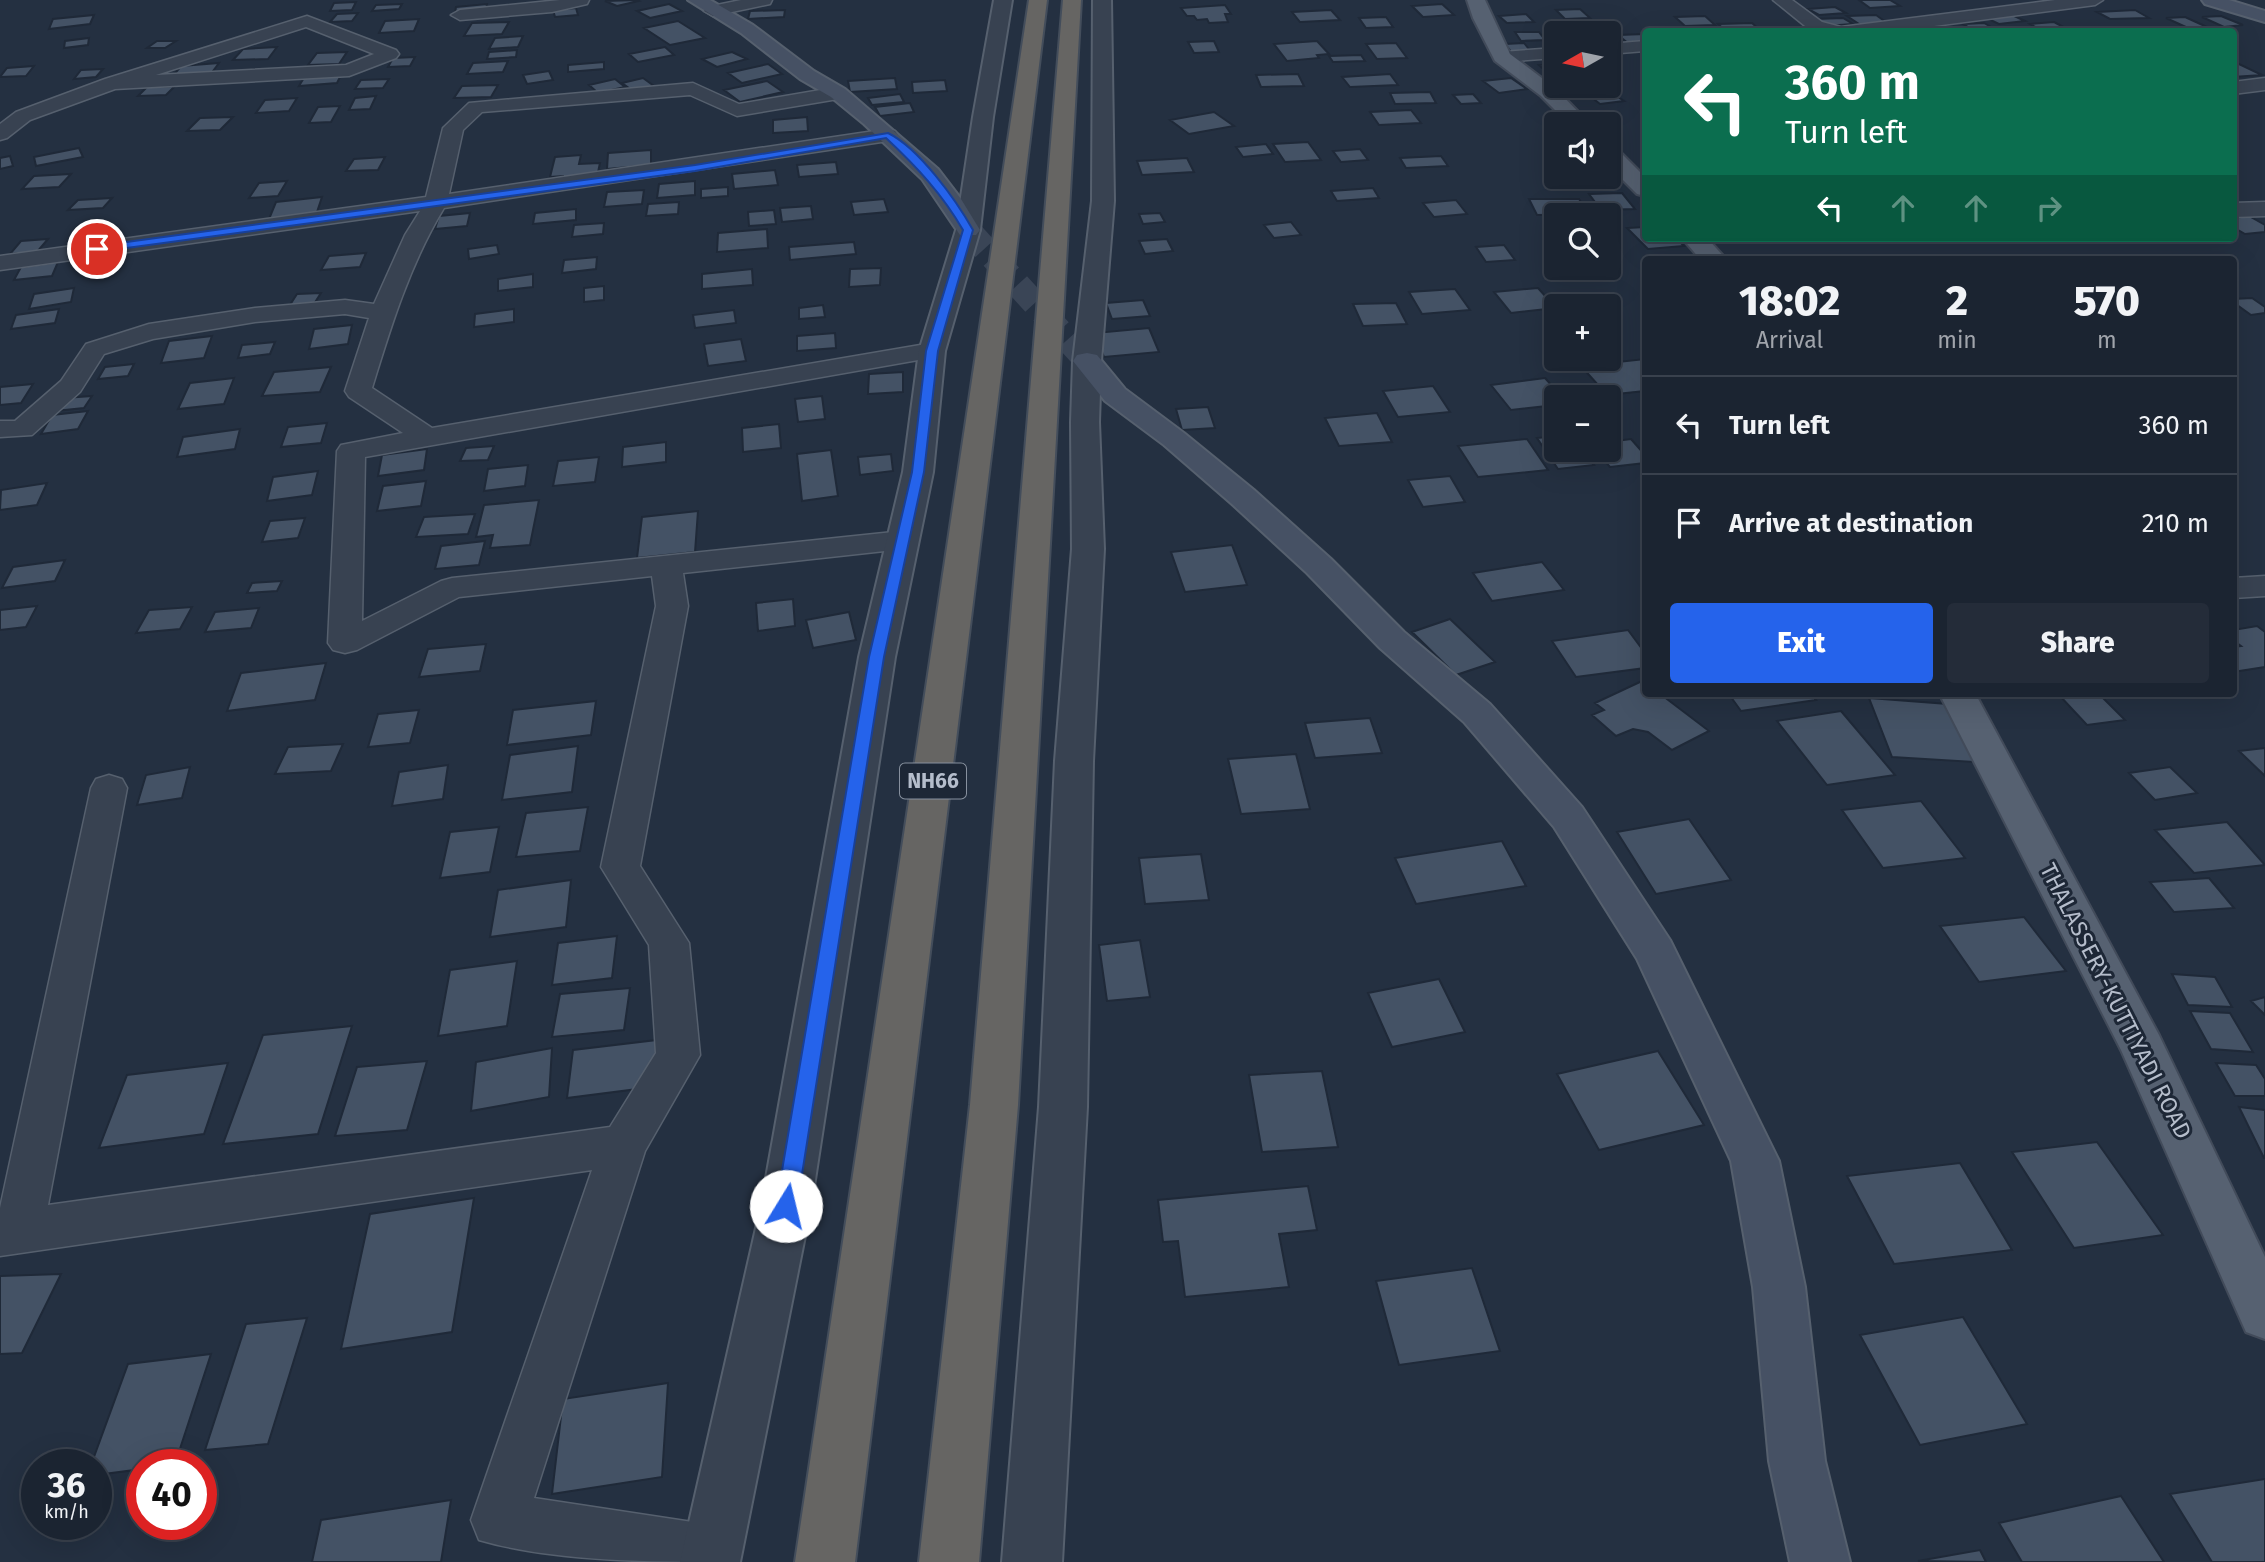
<!DOCTYPE html>
<meta charset="utf-8">
<style>
body{margin:0;font-family:"Fira Sans",sans-serif;background:#242c39;color:#f1f3f6;height:100vh;display:flex;flex-direction:column;font-size:26px;white-space:nowrap}
*{box-sizing:border-box;margin:0}
p{font-size:23px;color:#a0a4ab}
.icon{flex:none;width:38px;height:38px;fill:none;stroke:currentColor;stroke-width:2;stroke-linecap:round;stroke-linejoin:round}
.map{position:relative;flex:1;overflow:hidden}
.details{position:absolute;left:1642px;top:256px;width:595px;height:441px;display:flex;flex-direction:column;background:#1b2431;border-radius:7px;box-shadow:0 7px 28px #0002,0 0 0 2px #39414d}
.details>*{flex:none}
.banner{position:absolute;left:1642px;top:28px;width:595px;height:214px;border-radius:7px;box-shadow:0 7px 28px #0002,0 0 0 2px #39414d;background:#0b6e4f;color:#fff;overflow:hidden}
.needle{width:46px;rotate:261deg}
.fabs{position:absolute;left:1544px;top:21px;display:grid;gap:14px}
.fabs a{display:grid;place-items:center;width:77px;height:77px;border-radius:7px;background:#1b2431;box-shadow:0 7px 28px #0002,0 0 0 2px #39414d;font-size:35px}
.speed{position:absolute;left:21px;top:1449px;display:flex;gap:14px;font-size:35px;font-weight:700;text-align:center}
.speed>*{display:grid;place-content:center;width:91px;height:91px;border-radius:50%;background:#1b2431;box-shadow:0 7px 28px #0002,0 0 0 2px #39414d;line-height:1}
.speed small{font-size:18px;font-weight:400}
.speed .limit{border:10px solid #d22;background:#fff;color:#111}
.pin{position:absolute;display:grid;place-items:center;width:60px;height:60px;color:#fff;margin:-30px;border:4px solid #fff;border-radius:50%;box-shadow:0 2px 7px #0007}
.me{position:absolute;width:77px;margin:-38px;rotate:9deg;stroke-linejoin:round;filter:drop-shadow(0 0 5px #0008)}
.turn{display:flex;align-items:center;gap:24px;height:147px;padding:0 28px;font-size:32px}
.turn .icon{width:91px;height:91px;stroke-width:2.5}
.turn b{display:block;font-size:49px;line-height:60px}
.lanes{display:flex;align-items:center;height:66px;padding:0 28px;background:#0003;justify-content:center;gap:35px;direction:ltr}
.lanes .off{opacity:.35}
.eta{display:flex;justify-content:space-evenly;align-items:center;height:119px;text-align:center}
.eta b{font-size:42px;font-weight:800;line-height:49px}
.cta{display:flex;gap:14px;margin-top:auto;padding:14px 28px}
.cta a{flex:1;height:80px;border-radius:7px;background:#2563eb;color:#fff;font-size:28px;font-weight:800;line-height:80px;text-align:center}
.cta a+a{background:#242c39;color:#f1f3f6}
ul{padding:0;list-style:none}
li{display:flex;align-items:center;gap:21px;height:98px;padding:0 28px;border-top:2px solid #39414d}
li div{flex:1}
li b{display:block;font-size:26px}
li em{font-style:normal}
.map>svg:first-child{display:block}
.building{fill:#445265;stroke:#1f2938;stroke-width:2}
.lines{fill:none;stroke-linecap:round;stroke-linejoin:round}
.secondary-tunnel{stroke:#3a4556;stroke-width:25;stroke-dasharray:25 12;stroke-linecap:butt}
.minor-casing{stroke:#56606e;stroke-width:3}
.tertiary-casing{stroke:#56606e;stroke-width:4}
.secondary-casing{stroke:#56606e;stroke-width:4}
.primary-casing{stroke:#424b5a;stroke-width:4}
.trunk-casing{stroke:#434d5b;stroke-width:4}
.minor{fill:#384251;fill-rule:evenodd}
.tertiary{fill:#384251;fill-rule:evenodd}
.secondary{fill:#465164;fill-rule:evenodd}
.primary{fill:#566171;fill-rule:evenodd}
.trunk{fill:#666563;fill-rule:evenodd}
.route{fill:#2563eb;stroke:#184099;stroke-width:2}
.labels{text-anchor:middle;stroke-width:6;stroke-linejoin:round;paint-order:stroke}
.shield{fill:#1d2736;stroke:#87909e;stroke-width:2}
.shield-label{font-size:21px;font-weight:bold;fill:#b5bdcb}
.street-label{font-size:23px;fill:#b5bdcb;stroke:#1d2736}
</style>
<div class="map">
<svg width="2265" height="1562" viewBox="0 0 2265 1562">
<rect width="100%" height="100%" fill="#243041"/>
<path class="building" d="M637,0L639,1L617,6L605,1Z
M1859,0H1890L1900,6L1870,8Z
M356,2L352,10L330,11L334,3Z
M402,4L399,9L372,11L376,5Z
M487,4L486,11L455,13L456,7Z
M669,4L682,11L650,18L637,11Z
M1442,4L1454,15L1423,17L1412,6Z
M1225,5L1231,14H1225L1228,22L1209,23L1207,19L1197,20L1194,16H1187L1181,8Z
M1835,7L1846,13L1819,15L1808,9Z
M576,8L578,15L555,17L553,10Z
M1580,9L1590,18L1565,19L1556,10Z
M785,10L784,17L748,19L750,11Z
M1331,10L1340,20L1300,22L1292,12Z
M2135,10L2149,18L2110,19L2097,12Z
M358,13L352,21L330,22L337,14Z
M1526,14L1534,22L1507,23L1499,16Z
M2010,14L2025,21L1999,24L1984,17Z
M94,15L90,24L49,29L53,19Z
M1876,15L1890,25L1862,26L1847,16Z
M1705,16L1715,25L1685,26L1675,17Z
M2221,16L2243,25L2224,27L2202,17Z
M1386,17L1393,27L1366,28L1359,18Z
M2185,17L2207,27L2188,28L2166,18Z
M1843,18L1853,24L1826,26L1815,19Z
M419,19L414,31L379,33L385,21Z
M678,21L705,38L670,45L644,28Z
M509,22L502,34L464,36L472,23Z
M2054,22L2073,32H2044L2030,24Z
M1752,23L1762,32H1727L1718,24Z
M1984,23L2000,32H1977L1963,24Z
M1569,25H1604L1610,32L1575,33Z
M1515,32H1539L1545,40L1521,41Z
M1645,34V43L1629,44L1618,35Z
M523,36L518,47L489,49L495,38Z
M89,38L88,45L64,48L65,41Z
M157,41H176L165,48H147Z
M1214,41L1219,52L1194,53L1188,42Z
M1317,41L1329,54L1317,55L1319,58L1287,61L1274,44Z
M1396,43L1407,58L1377,59L1366,44Z
M1524,43L1532,53L1513,54L1505,44Z
M277,47L268,59L233,60L243,49Z
M665,47L674,55L638,62L629,54Z
M517,50L516,57L487,59L489,52Z
M347,52L339,64L308,65L317,53Z
M732,52L747,59L717,67L702,59Z
M1361,55L1365,61L1333,62L1329,56Z
M415,57L410,66L388,67L393,58Z
M508,61L503,72L467,74L473,63Z
M604,62V69L568,72V65Z
M219,63L210,75L172,77L181,66Z
M768,64L782,74L742,83L728,73Z
M1556,64V80L1539,65Z
M2233,64H2239L2262,75L2233,77Z
M34,66L26,76L0,77L7,68Z
M103,69L96,77L74,79L81,70Z
M549,71L553,80L527,84L523,75Z
M342,73L337,83L299,86L305,76Z
M1298,74L1304,86L1261,87L1256,75Z
M1390,74L1398,85L1350,87L1342,77Z
M643,78L654,86L633,91L622,83Z
M895,78L897,89L850,92L848,81Z
M1511,78L1527,89L1499,93L1483,81Z
M389,79L383,88L355,89L361,80Z
M615,79L625,87L598,93L589,85Z
M945,80L947,91L913,93L912,82Z
M767,81L783,92L740,102L724,90Z
M498,85L491,97L454,98L462,86Z
M175,86L166,95L138,96L147,87Z
M1609,91L1624,101L1600,104L1586,93Z
M1430,92L1436,103L1395,104L1390,93Z
M900,94L904,102L872,105L868,98Z
M1473,94L1481,103L1461,104L1453,95Z
M376,96L370,109L349,110L355,98Z
M297,98L289,111L256,113L265,100Z
M910,103L914,112L880,116L875,107Z
M340,106L331,122L309,123L318,107Z
M1411,110L1421,123L1379,125L1370,112Z
M1214,112L1234,126L1189,134L1170,120Z
M233,117L220,130L187,131L200,118Z
M807,117L808,131L773,133V120Z
M1308,142L1321,160L1285,162L1273,144Z
M1266,144L1273,154L1243,157L1236,147Z
M79,148L83,157L36,166L34,157Z
M1360,149L1368,160L1341,162L1333,151Z
M651,150V165L607,169L608,153Z
M581,155L579,164L600,163L597,177L563,180V176L550,177L555,157Z
M10,156L13,166L0,169V158Z
M1441,156L1448,166L1406,168L1400,158Z
M385,157L378,170L346,171L354,159Z
M1187,158L1194,172L1142,175L1137,161Z
M836,162L838,174L799,177L797,165Z
M775,170L778,185L734,189L732,174Z
M1608,173L1615,179L1564,183L1558,177H1608Z
M71,174L59,187L22,189L34,176Z
M287,181L278,196L249,198L259,183Z
M695,181V195L657,198L659,184Z
M728,187V196L701,198V189Z
M1373,188L1379,198L1337,201L1331,191Z
M644,190L642,204L604,207L607,192Z
M1622,193L1635,209L1601,210L1589,194Z
M322,197L316,215L269,219L276,202Z
M112,198L103,208L68,210L78,200Z
M884,199L888,212L854,215L851,202Z
M1529,199H1579L1589,214L1537,215Z
M1456,200L1467,214L1434,217L1423,203Z
M679,202L678,214L646,216L648,204Z
M811,206L813,219L782,222L780,208Z
M576,209V220L533,224L535,213Z
M774,210L776,224L749,226L748,212Z
M470,213L467,226L435,229L439,216Z
M1160,213L1165,222L1143,224L1139,214Z
M2249,216L2265,225V232L2245,234L2233,227V218Z
M1291,222L1301,235L1274,238L1264,225Z
M604,223L603,234L572,237L574,225Z
M1645,227V238H1676L1684,246L1648,249L1627,228Z
M767,229L768,248L717,252L718,233Z
M48,239L37,252L10,254L21,241Z
M1167,239L1173,251L1145,254L1139,241Z
M854,242L856,254L790,260L789,247Z
M497,245L499,254L469,259L468,249Z
M1504,245L1515,260L1486,262L1476,247Z
M366,253L360,267L321,270L329,256Z
M597,257L596,269L562,273L564,260Z
M58,262L52,276L14,280L21,267Z
M881,268L880,285L849,287L850,269Z
M752,269L753,285L702,289V274Z
M533,274V287L498,291V279Z
M604,286V300L584,302V288Z
M74,288L71,302L29,309L34,294Z
M1538,288L1556,308L1511,313L1494,292Z
M1455,289L1470,310L1422,314L1409,292Z
M321,293L312,307L288,308L297,294Z
M2252,298L2265,307V313L2251,315L2233,302V299Z
M1143,300L1150,316L1112,319L1106,303Z
M1396,303L1407,324L1363,326L1353,304Z
M823,305L825,317L799,319V308Z
M59,309L55,323L11,329L16,315Z
M514,309V322L474,327L475,314Z
M734,310L736,323L695,328L693,315Z
M352,325L348,344L309,349L314,329Z
M1149,328L1159,352L1104,357L1095,333Z
M835,333L836,348L797,351V336Z
M212,336L204,358L161,363L169,341Z
M741,339L746,361L708,366L704,344Z
M275,342L270,354L238,358L242,345Z
M1645,359V391L1607,395L1581,366Z
M134,364L128,376L98,379L105,367Z
M331,367L320,392L262,396L274,372Z
M903,372V392L868,394L869,374Z
M234,378L224,404L178,409L190,383Z
M1545,378L1562,397H1556V405L1511,410L1491,385Z
M33,384L21,403L0,405V387Z
M1433,386L1450,412L1398,417L1383,391Z
M92,396L84,408L55,411L64,398Z
M822,396L825,419L798,422L795,399Z
M1208,407L1215,428L1182,430L1176,409Z
M88,411L78,429L41,434L52,415Z
M1377,413L1392,442L1339,446L1325,418Z
M327,423L321,443L281,447L288,427Z
M779,424L781,448L743,452L742,428Z
M240,429L235,449L177,457L183,437Z
M1556,436V450H1582L1594,465L1558,469L1537,438Z
M1527,439L1548,470L1478,477L1458,446Z
M1631,439L1645,455V463L1610,467L1595,450H1608V442Z
M666,442V462L622,467L623,447Z
M494,446L488,460L460,461L466,448Z
M427,449L424,470L378,476L382,455Z
M831,450L838,496L802,501L797,454Z
M891,454L893,471L860,475L858,457Z
M599,457L595,482L553,486L558,461Z
M528,465L525,486L484,491L488,469Z
M318,471L312,495L267,501L273,477Z
M1450,476L1465,502L1423,507L1408,480Z
M426,481L421,506L377,511L383,486Z
M47,483L37,505L0,510L1,490Z
M539,500L530,545L490,548L493,535L476,537L484,505Z
M698,511L695,552L637,558L642,517Z
M475,514L468,534L416,537L424,517Z
M305,518L298,538L262,542L270,521Z
M485,541L479,565L435,569L441,546Z
M1232,545L1247,585L1185,592L1171,552Z
M65,560L55,581L2,588L13,567Z
M1542,562L1564,590L1492,601L1473,573Z
M282,581L277,591L247,593L252,583Z
M793,599L795,626L758,631L756,603Z
M37,606L26,627L0,630V610Z
M192,607L180,629L136,633L149,610Z
M259,608L251,628L205,632L215,612Z
M849,612L856,640L813,648L806,620Z
M1450,619L1495,662L1456,675L1412,632Z
M2257,626L2265,632V667L2233,672V647L2241,646L2233,640V630Z
M1628,630L1645,653V668L1576,677L1552,641Z
M486,644L480,671L419,677L428,649Z
M326,663L315,700L227,711L241,673Z
M1642,681L1645,683V693H1659L1709,731L1672,750L1648,732L1633,729L1616,736L1592,715L1604,710L1595,703Z
M1728,693H1810L1816,700L1741,711Z
M2075,693H2098L2125,720L2087,725L2059,695Z
M1869,698L1948,704L1974,762L1892,757Z
M596,701L591,735L507,745L513,710Z
M419,710L410,743L368,747L378,714Z
M1841,711L1895,775L1827,785L1777,721Z
M1370,718L1382,753L1315,758L1305,723Z
M343,744L331,771L275,774L288,747Z
M578,746L572,792L502,800L510,755Z
M2265,748V776L2239,751Z
M1296,754L1310,809L1241,814L1228,759Z
M448,765L443,799L392,806L399,772Z
M190,767L182,798L137,805L146,775Z
M2170,767L2197,793L2155,800L2129,773Z
M1921,801L1965,858L1883,868L1842,810Z
M588,807L580,851L516,857L526,813Z
M1689,819L1731,880L1656,894L1617,832Z
M2227,822L2265,865L2194,873L2155,830Z
M499,827L490,872L440,878L450,832Z
M1502,841L1526,886L1416,904L1395,858Z
M1201,854L1209,900L1145,904L1139,858Z
M2209,878L2234,908L2174,912L2150,882Z
M571,880L566,927L490,937L498,890Z
M2024,917L2066,971L1979,982L1940,926Z
M617,936L612,978L552,985L558,943Z
M1140,940L1150,997L1107,1001L1099,945Z
M517,961L507,1026L438,1036L450,970Z
M2172,974L2215,977L2232,1007L2188,1005Z
M1439,979L1465,1032L1392,1047L1368,993Z
M630,988L624,1030L552,1037L560,994Z
M2265,997V1015L2251,1001Z
M2190,1011L2230,1013L2253,1052L2211,1049Z
M352,1026L318,1134L223,1144L263,1035Z
M657,1040L653,1087L567,1098L573,1050Z
M552,1048L549,1097L471,1111L476,1062Z
M1658,1051L1704,1125L1599,1150L1557,1074Z
M427,1061L407,1130L335,1136L357,1067Z
M228,1063L204,1134L99,1148L127,1075Z
M2216,1063L2256,1065L2265,1079V1096H2235Z
M1322,1071L1338,1147L1262,1152L1249,1075Z
M2239,1107L2265,1110V1158H2264Z
M2097,1142L2163,1235L2074,1248L2012,1152Z
M1960,1163L2012,1250L1894,1264L1847,1176Z
M1308,1186L1317,1230L1279,1234L1289,1287L1185,1297L1178,1241L1163,1242L1158,1200Z
M474,1198L452,1332L341,1349L370,1214Z
M1472,1268L1500,1351L1399,1365L1376,1281Z
M61,1274L22,1353L0,1354V1276Z
M1963,1317L2027,1424L1920,1445L1860,1335Z
M307,1318L268,1444L205,1450L246,1324Z
M211,1354L175,1464L142,1465V1469L96,1475V1465H91L128,1364Z
M668,1383L662,1477L552,1494L563,1399Z
M2265,1479V1562H2212L2170,1494Z
M2121,1496L2164,1562H2022L1999,1523Z
M451,1500L441,1562H312L321,1520Z
M1980,1550L1986,1562L1918,1561Z"/>
<g class="lines">
<path class="secondary-tunnel" d="M968,230L1087,361"/>
<g class="minor-casing">
<path id="minor" d="M560,0H589L587,4L552,12L460,20L451,15L460,10Z
M741,0H772L770,4L713,16L704,11L707,7Z
M1773,0H1792L1822,22L1841,27L2055,0H2103L2095,5L1888,32H1817L1810,30Z
M307,16L396,50L399,54L396,58L349,76L115,89L30,120L7,138L0,140V124L16,112L105,79ZM306,27L374,54L346,65L156,75Z
M1645,41V51L1608,54V44Z
M1556,48V58L1502,62L1493,57L1502,52Z
M2265,78V90L2233,94V82Z
M693,83L739,104L838,87L848,93L838,99L737,116L690,95L482,112L463,130L449,194L888,129L895,131L898,135L895,139L888,141L444,208C410,264 391,326 372,388L432,428L932,343L941,346L945,351L941,356L365,457L362,621L441,581L452,578L903,531L914,534L918,540L914,546L903,549L683,573L688,606L640,866L689,943L700,1055L645,1151L534,1498L712,1525L732,1533L740,1553L737,1562C656,1562 554,1562 479,1540L471,1520L592,1170L0,1256V1208L91,788L96,779L109,775L122,779L127,788L48,1205L610,1127L656,1053L649,945L601,867L656,606L652,576L459,597L357,650L345,653L333,650L328,643L337,451L341,445L403,433L349,397L345,391L369,318L345,314L255,322L153,339L104,354L80,392L32,435L0,437V421H15L61,381L86,344L149,324L255,308L345,300L374,304L405,235L420,211L0,270V256L426,197L443,128L469,103Z
M2265,202V216L2233,217V203Z
M2265,576V596L2233,598V578Z"/>
</g>
<g class="tertiary-casing">
<path id="tertiary" d="M994,0H1012L993,117L980,230L945,351L933,472L895,657L811,1206L740,1562H680L761,1206L859,657L903,472L919,351L956,230L973,117Z
M1093,0H1111L1114,201L1101,361L1099,422L1104,549L1093,761L1087,1107L1062,1562H1002L1039,1107L1055,761L1072,549L1071,422L1073,361L1092,201Z"/>
</g>
<g class="secondary-casing">
<path id="secondary" d="M688,0H710L753,25L814,71L845,89L938,169L961,199L980,230L976,235H960L922,179L864,124L831,97L800,79L741,33Z
M2202,0H2229L2265,11V22L2205,4Z
M1087,353L1097,355L1125,389L1184,433L1254,490L1331,559L1404,632L1490,704L1582,807L1670,940L1779,1161L1805,1287L1825,1461L1850,1562H1790L1769,1461L1753,1287L1731,1161L1637,959L1554,827L1464,722L1380,648L1307,573L1232,504L1164,445L1105,401L1073,361L1077,355Z"/>
</g>
<g class="primary-casing">
<path id="primary" d="M1467,0H1485L1510,54L1555,88L1590,124H1569L1541,96L1495,61L1473,18Z
M1608,147L1616,148L1645,177V196L1637,194L1608,165Z
M1682,238H1707L1726,259H1700Z
M1939,693H1975L2159,1035L2265,1257V1339L2246,1332L2121,1050Z"/>
</g>
<g class="trunk-casing">
<path id="trunk" d="M1029,0H1047L855,1562H795Z
M1063,0H1081L1018,1105L979,1562H919L970,1105Z"/>
</g>
<use href="#minor" class="minor"/>
<use href="#tertiary" class="tertiary"/>
<use href="#secondary" class="secondary"/>
<use href="#primary" class="primary"/>
<use href="#trunk" class="trunk"/>
</g>
<path class="route" d="M888,133C919,148 956,200 973,230L938,351L924,472L884,657L797,1206L794,1213L786,1216L779,1213L776,1206L869,657L912,472L926,351L963,230C942,194 917,167 886,138L695,171L97,252L92,249L97,246L695,165Z"/>
<g class="labels">
<rect class="shield" x="900" y="763.5" width="66" height="35" rx="5"/>
<g class="shield-label">
<text x="933" y="788">NH66</text>
</g>
<g class="street-label">
<text transform="translate(2116 1001) rotate(63)" y="8">THALASSERY-KUTTIYADI ROAD</text>
</g>
</g>
</svg>
<div class="fabs">
<a><svg class="needle" viewBox="-14 -14 28 28"><path d="M0-13l5 13h-10z" fill="#e53935"/><path d="M0 13l5-13h-10z" fill="#a0a4ab"/></svg></a>
<a><svg class="icon" aria-label="sound" viewBox="0 0 24 24"><path d="M4 9h4l5-4v14l-5-4H4zM17 9q2 3 0 6"/></svg></a>
<a><svg class="icon" aria-label="search" viewBox="0 0 24 24"><circle cx="10" cy="10" r="6"/><path d="M15 15l6 6"/></svg></a>
<a>+</a>
<a>−</a>
</div>
<div class="speed"><div>36<small>km/h</small></div><div class="limit">40</div></div>
<div class="pin" style="left:97px;top:249px;background:#d93025"><svg class="icon" aria-label="arrive" viewBox="0 0 24 24"><path d="M6 21V4h12l-3 4 3 4H6"/></svg></div>
<svg class="me" style="left:786px;top:1206px" viewBox="-20 -20 40 40"><circle r="19" fill="#fff"/><path d="M0-13L10 11 0 6-10 11z" fill="#2563eb"/></svg>
<div class="banner">
<div class="turn"><svg class="icon" aria-label="left" viewBox="0 0 24 24"><path d="M17 20v-9H6M10 6l-5 5 5 5"/></svg><div><b>360 m</b>Turn left</div></div>
<div class="lanes"><svg class="icon" aria-label="left" viewBox="0 0 24 24"><path d="M17 20v-9H6M10 6l-5 5 5 5"/></svg><svg class="icon off" aria-label="ahead" viewBox="0 0 24 24"><path d="M12 20V5M6 11l6-6 6 6"/></svg><svg class="icon off" aria-label="ahead" viewBox="0 0 24 24"><path d="M12 20V5M6 11l6-6 6 6"/></svg><svg class="icon off" aria-label="right" viewBox="0 0 24 24"><path d="M7 20v-9h11M14 6l5 5-5 5"/></svg></div>
</div>
<section class="details">
<div class="eta">
<div><b>18:02</b><p>Arrival</p></div>
<div><b>2</b><p>min</p></div>
<div><b>570</b><p>m</p></div>
</div>
<ul>
<li><svg class="icon" aria-label="left" viewBox="0 0 24 24"><path d="M17 20v-9H6M10 6l-5 5 5 5"/></svg><div><b>Turn left</b></div><em>360 m</em></li>
<li><svg class="icon" aria-label="arrive" viewBox="0 0 24 24"><path d="M6 21V4h12l-3 4 3 4H6"/></svg><div><b>Arrive at destination</b></div><em>210 m</em></li>
</ul>
<div class="cta"><a>Exit</a><a>Share</a></div>
</section>
</div>
